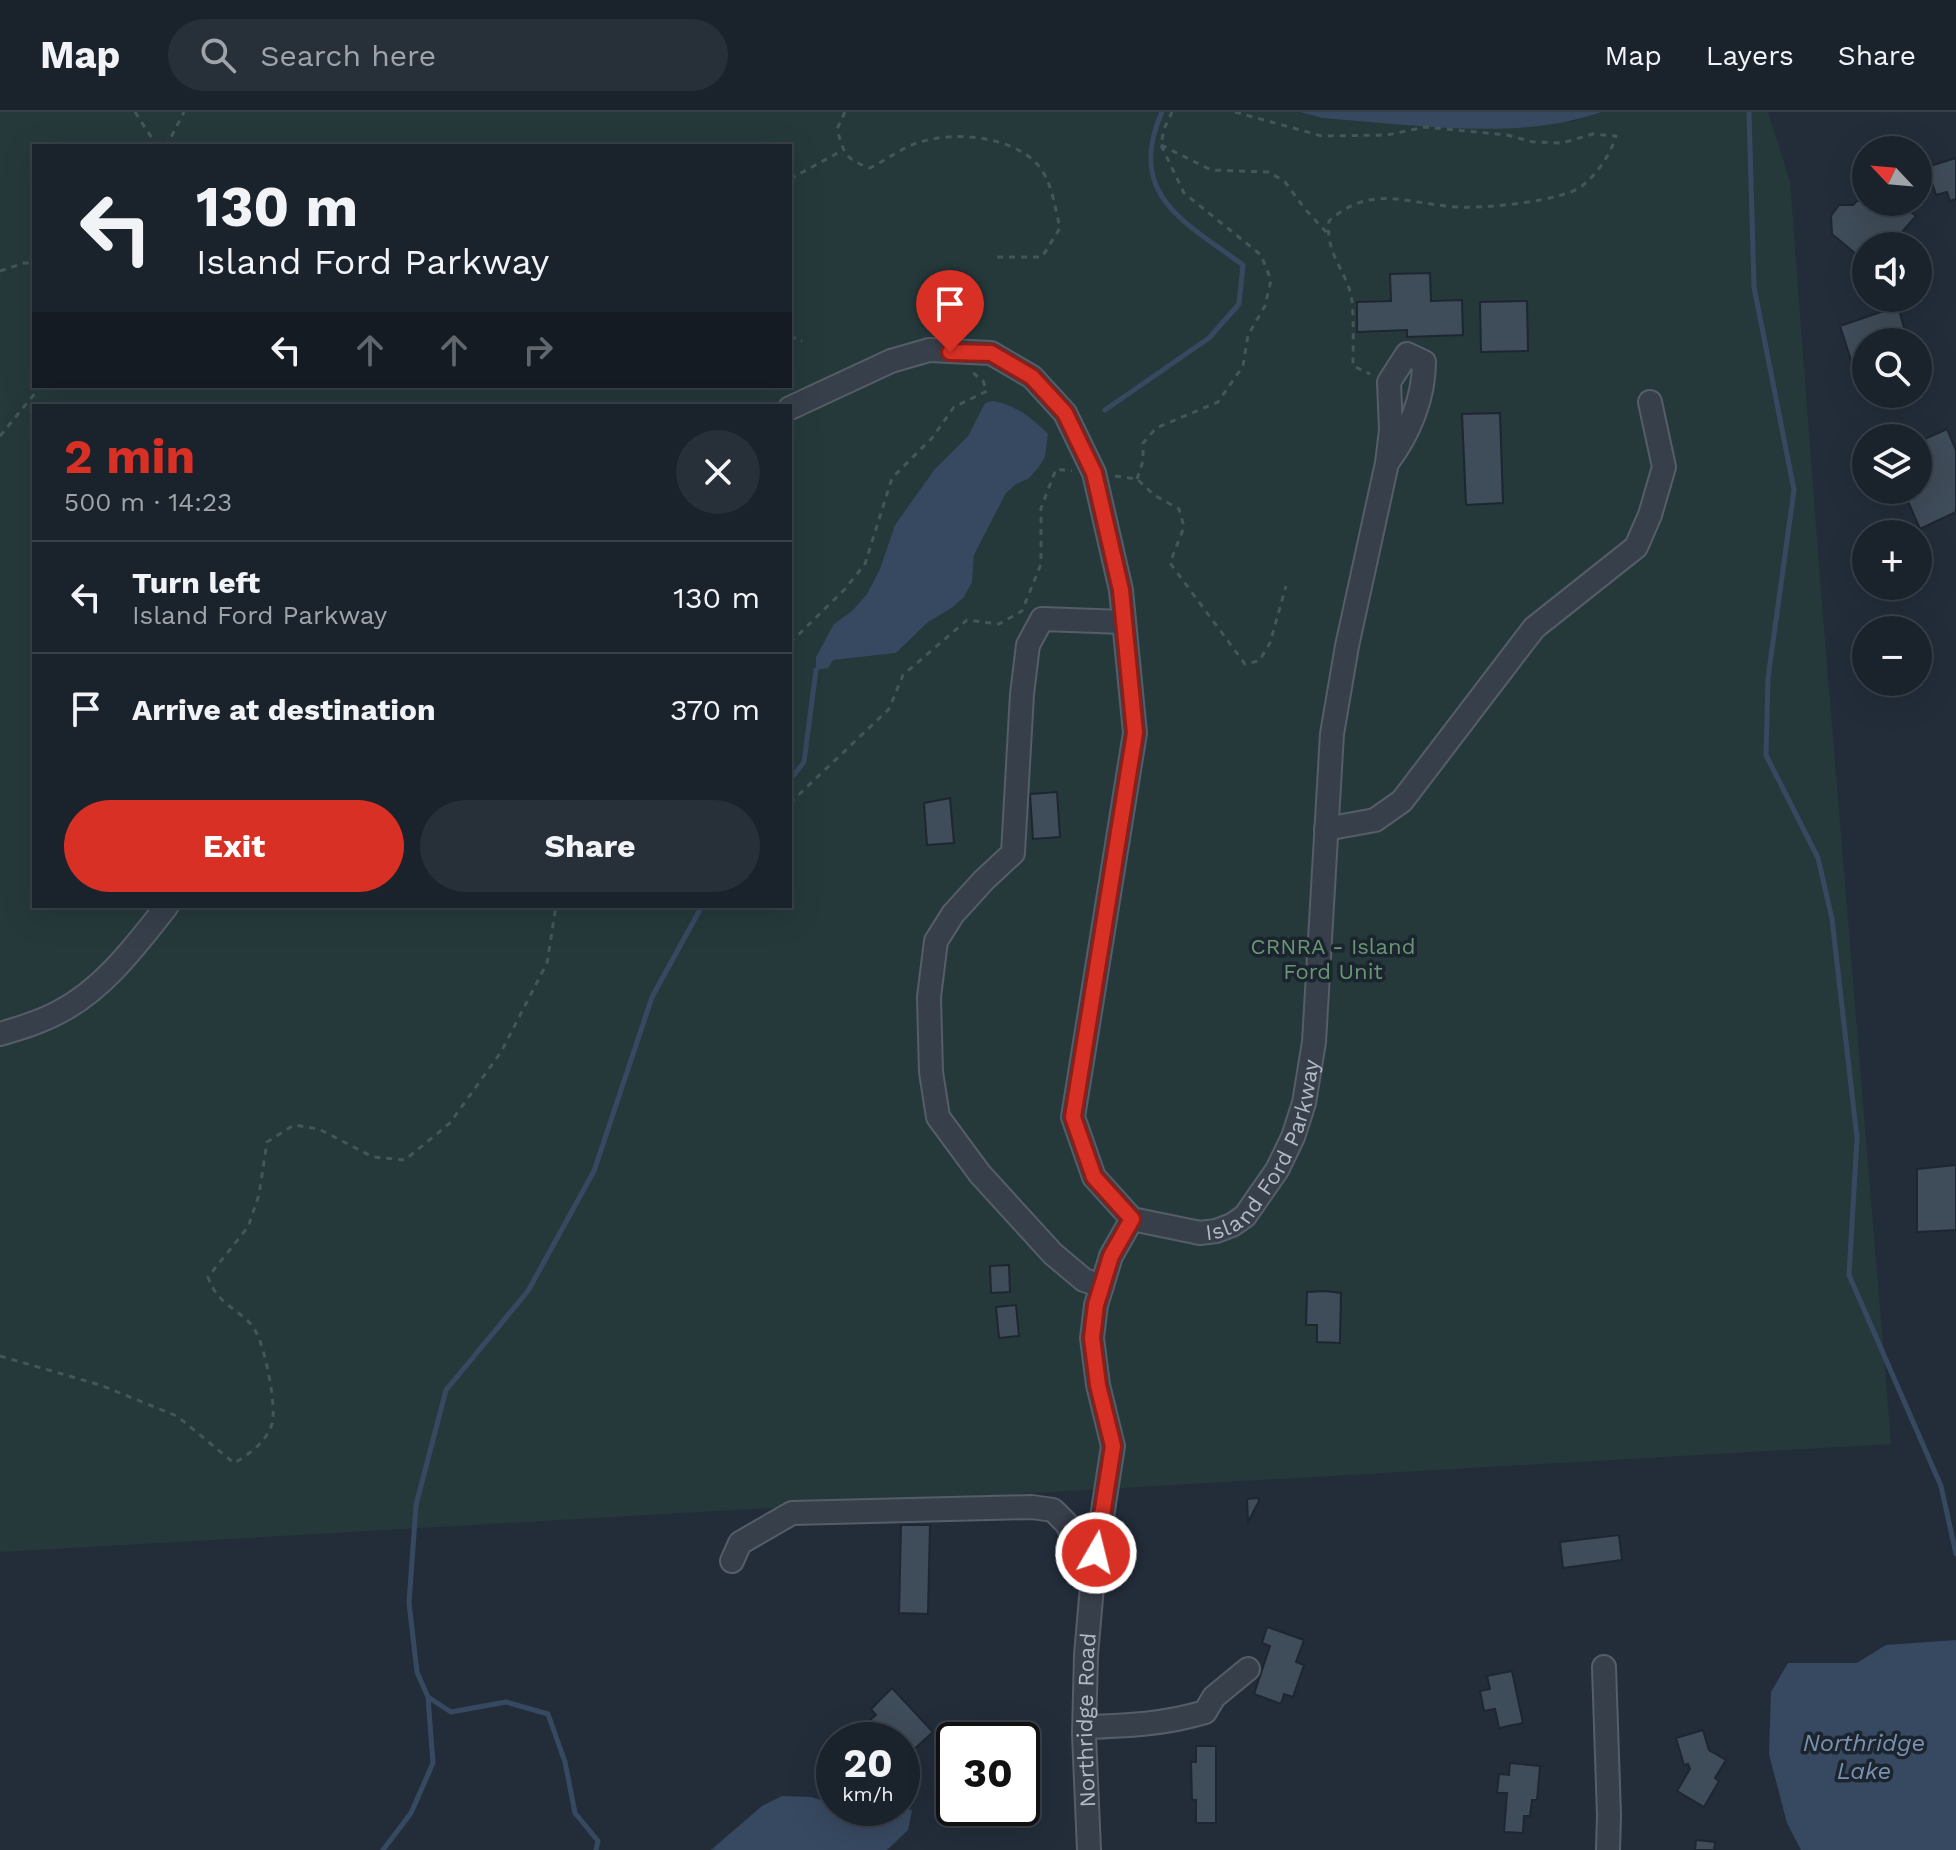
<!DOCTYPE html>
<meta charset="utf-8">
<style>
body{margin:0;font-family:"Work Sans",sans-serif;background:#272f38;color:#f1f3f6;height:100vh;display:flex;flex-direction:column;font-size:30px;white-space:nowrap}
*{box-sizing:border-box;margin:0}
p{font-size:26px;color:#9fa4a9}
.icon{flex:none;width:44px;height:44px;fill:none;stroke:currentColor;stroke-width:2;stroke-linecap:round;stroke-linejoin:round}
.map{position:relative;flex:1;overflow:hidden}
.side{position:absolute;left:32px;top:292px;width:760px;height:504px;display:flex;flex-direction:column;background:#1a222c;border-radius:0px;box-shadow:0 8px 32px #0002,0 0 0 2px #383f48}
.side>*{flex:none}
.hud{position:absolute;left:32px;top:32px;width:760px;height:244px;border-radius:0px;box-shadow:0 8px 32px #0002,0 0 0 2px #383f48;background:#1a222c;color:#f1f3f6;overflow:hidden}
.needle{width:52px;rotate:296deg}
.fabs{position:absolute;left:1852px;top:24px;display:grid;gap:16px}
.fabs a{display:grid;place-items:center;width:80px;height:80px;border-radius:50%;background:#1a222c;box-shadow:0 8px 32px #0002,0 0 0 2px #383f48;font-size:40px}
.speed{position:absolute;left:816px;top:1610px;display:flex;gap:16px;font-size:40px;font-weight:700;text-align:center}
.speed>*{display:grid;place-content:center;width:104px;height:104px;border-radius:50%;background:#1a222c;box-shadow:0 8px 32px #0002,0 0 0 2px #383f48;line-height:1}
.speed small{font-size:20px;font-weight:400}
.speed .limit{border:4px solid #111;border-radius:12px;background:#fff;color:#111}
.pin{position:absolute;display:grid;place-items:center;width:68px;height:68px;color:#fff;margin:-82px -34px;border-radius:50% 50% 50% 0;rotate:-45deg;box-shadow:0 0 8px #0007}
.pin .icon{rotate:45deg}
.me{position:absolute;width:88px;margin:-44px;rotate:8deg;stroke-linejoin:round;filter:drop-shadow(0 0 6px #0008)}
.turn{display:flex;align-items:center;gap:28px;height:168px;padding:0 32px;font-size:36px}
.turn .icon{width:104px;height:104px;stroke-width:2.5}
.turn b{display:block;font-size:56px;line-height:68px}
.lanes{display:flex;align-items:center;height:76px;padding:0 32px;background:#0003;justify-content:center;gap:40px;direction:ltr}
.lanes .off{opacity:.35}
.round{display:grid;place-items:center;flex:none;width:84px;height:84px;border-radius:42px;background:#272f38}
.summary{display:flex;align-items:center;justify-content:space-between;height:136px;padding:0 32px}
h1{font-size:48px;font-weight:700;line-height:60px;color:#d93025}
.button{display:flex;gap:16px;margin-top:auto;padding:16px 32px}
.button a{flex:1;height:92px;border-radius:48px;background:#d93025;color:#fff;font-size:32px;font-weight:700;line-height:92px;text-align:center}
.button a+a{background:#272f38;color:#f1f3f6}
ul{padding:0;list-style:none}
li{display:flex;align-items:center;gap:24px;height:112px;padding:0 32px;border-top:2px solid #383f48}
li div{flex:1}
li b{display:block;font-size:30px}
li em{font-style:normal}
header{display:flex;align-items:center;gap:48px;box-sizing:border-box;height:112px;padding:0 40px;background:#1a222c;border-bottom:2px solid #383f48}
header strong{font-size:38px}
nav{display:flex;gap:44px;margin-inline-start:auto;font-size:28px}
.search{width:560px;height:72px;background:#272f38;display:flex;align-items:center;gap:20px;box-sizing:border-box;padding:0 28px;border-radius:44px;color:#9fa4a9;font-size:30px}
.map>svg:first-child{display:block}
.green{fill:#25393b;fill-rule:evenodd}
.water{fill:#374961}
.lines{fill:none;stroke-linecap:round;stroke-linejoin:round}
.stream{stroke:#374961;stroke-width:5}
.building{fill:#3f4c59;stroke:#1e2631;stroke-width:2}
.minor-casing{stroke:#555d68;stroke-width:26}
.path{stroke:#435659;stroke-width:3;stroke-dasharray:6 6;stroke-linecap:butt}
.minor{stroke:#373f4b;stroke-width:22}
.route-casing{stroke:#8d1f18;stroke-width:20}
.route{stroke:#d93025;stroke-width:14}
.labels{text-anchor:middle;stroke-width:7;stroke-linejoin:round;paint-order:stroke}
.park-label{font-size:22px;fill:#699773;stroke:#1c242f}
.street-label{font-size:22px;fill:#b2bac6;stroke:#1c242f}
.water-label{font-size:24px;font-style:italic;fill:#7a91ae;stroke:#1c242f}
</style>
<header>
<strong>Map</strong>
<div class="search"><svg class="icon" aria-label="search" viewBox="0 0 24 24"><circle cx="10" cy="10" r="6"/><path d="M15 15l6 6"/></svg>Search here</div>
<nav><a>Map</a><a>Layers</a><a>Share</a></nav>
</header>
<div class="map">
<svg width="1956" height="1738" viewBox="0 0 1956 1738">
<rect width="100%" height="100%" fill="#232d3a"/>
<path class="green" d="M0,0H1300L1322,6L1572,10L1602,0H1768L1790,70L1820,468L1891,1332L0,1440ZM34,34H790V274H34ZM985,291L1048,322L1045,345L1028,367L1016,372L1006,381L974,443L972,470L953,495L927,511L896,541L832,548L834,512L852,499L867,482L880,457L895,413L934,358L968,324ZM34,294H790V794H34Z"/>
<path class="water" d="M1300,0H1602C1516,30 1411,12 1322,6Z
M993,289C1016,293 1032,306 1048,322L1045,345L1038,356L1028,367L1016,372L1006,381L974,443L972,470L964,485L953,495L927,511L896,541L833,548L828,556L816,558V545L834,512L852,499L867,482L880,457L895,413L934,358L968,324L985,291Z
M1956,1528V1738H1801L1787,1711L1769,1642L1771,1580L1788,1551H1857L1886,1533Z
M782,1684L811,1685L834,1692V1696H902V1691L912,1699L908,1718L887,1738H711L762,1694Z"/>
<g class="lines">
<path class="stream" d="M1749,0L1754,175L1794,378L1768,566L1766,643L1818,746L1832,807L1857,1026L1849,1163L1941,1374L1956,1442
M1105,298L1209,226L1239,192L1243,153C1185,110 1125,83 1162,0
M790,668L804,650L816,558
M383,1738L411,1701L433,1651L428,1585
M596,1738L598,1729L575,1701L565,1650L548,1602L506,1590L451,1600L428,1585L417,1560L409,1491L416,1393L446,1278L528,1179L594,1059L652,885L702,794"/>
</g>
<path class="building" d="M1956,46V87L1950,89L1947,80L1936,83L1927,55Z
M1866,88L1875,94L1878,90H1911L1917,95L1912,101L1916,104L1896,127L1902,132L1900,134H1866V144L1863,148L1832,122L1831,104L1839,93H1853L1857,89Z
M1430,161L1431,189L1462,188L1463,223L1407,225V218L1357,220V190L1391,189L1390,162Z
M1527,189L1528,239L1481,240L1480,190Z
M1898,194L1908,230H1866V282H1873L1863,285L1840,214Z
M1500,301L1503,391L1466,393L1462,302Z
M1947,317L1956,338V400L1920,417L1903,378H1918V330Z
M1057,680L1060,725L1033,727L1030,682Z
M950,686L954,731L927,733L924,691Z
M1956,1053V1118L1917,1120V1057Z
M1009,1153L1010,1180L991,1181L990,1154Z
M1325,1179L1341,1181L1340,1231L1317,1230V1213H1306L1307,1180Z
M1016,1193L1019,1224L999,1226L996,1195Z
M1259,1386V1389L1248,1410L1247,1387Z
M901,1413H930L928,1502L899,1501Z
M1619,1423L1622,1448L1563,1456L1560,1430Z
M1267,1515L1304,1528L1296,1550L1304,1553L1293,1585L1284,1582L1281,1592L1254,1582L1270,1534L1262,1531Z
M1512,1559L1523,1611L1499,1616L1495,1597L1484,1599L1480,1579L1490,1577L1487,1564Z
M892,1576L933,1620L910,1641L902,1633V1628H897L891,1621L886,1626L869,1609L876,1603L871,1597Z
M1703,1618L1709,1638L1726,1648L1715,1666L1719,1669L1704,1695L1677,1679L1690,1657L1688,1652L1684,1653L1676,1626Z
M1196,1634H1216V1711H1196V1688H1192L1191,1650H1196Z
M1510,1651L1540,1654L1537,1688H1532L1530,1704H1524L1523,1721L1504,1720L1507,1681H1497L1499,1662L1509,1663Z
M1696,1728L1715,1730L1714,1738H1695Z"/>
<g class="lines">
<g class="minor-casing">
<g id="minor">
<path id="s1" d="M790,296L891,249L929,238L991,241L1032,265L1065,301L1094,361L1121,478L1135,621L1073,1005L1094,1065L1132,1107L1200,1121L1216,1119L1232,1113L1245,1104L1277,1058L1293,1025L1304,991L1314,930L1332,622L1347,534L1387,351L1391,318L1389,270L1407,242L1424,250C1424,286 1409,322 1387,351"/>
<path d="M1326,717L1375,708L1402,689L1534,516L1636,435L1650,403L1664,355L1650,290"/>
<path d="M0,922C20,916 41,910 59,900C104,877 137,832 167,794"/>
<path d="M1102,1174L1084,1168L1053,1142L980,1062L938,1005L931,960L929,885L936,829L953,802L984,768L1013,741L1022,582L1028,533L1042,507L1124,510"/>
<path d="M732,1449L740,1431L792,1401L1032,1395L1053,1398L1067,1412L1093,1463"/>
<path d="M1604,1555L1609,1703L1608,1738"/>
<path d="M1085,1615C1126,1614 1166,1612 1205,1600L1214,1585L1248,1557"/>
<path id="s2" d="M1089,1738L1084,1622L1086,1543L1093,1463L1113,1334L1098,1273L1092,1226L1096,1193L1111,1144L1132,1107"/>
</g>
</g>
<path class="path" d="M135,0L157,34L167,33L184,0
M845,0L837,17C844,42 845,47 870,56C886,48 903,35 920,30C955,19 1011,24 1037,52C1052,68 1055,96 1060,116L1042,145H993
M1235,0L1322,24L1387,23L1425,15L1507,23L1533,30L1562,31L1593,22L1616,24C1610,43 1598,61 1582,74C1564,89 1482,97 1457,95C1407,92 1372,71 1329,109C1325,144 1348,159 1352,189C1354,210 1353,233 1353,254L1370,262
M1161,33L1211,58L1269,60L1285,70L1305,97L1328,122
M790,67L843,38
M0,159L24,151H34
M939,185L967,219
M790,224L802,229
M0,324L41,274
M1115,364L1137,367L1154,383L1179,397L1184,415L1170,451L1245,552L1259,549L1270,531L1286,474
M1137,367L1143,349V331L1156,316L1218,290L1243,254L1248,223L1265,194L1271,168L1261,143L1184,81L1161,33L1164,17L1172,0
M790,531L845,477L865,452L892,366L932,326L954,295L987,279L983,269L972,260
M790,691L889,597L903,563L967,508L999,512L1022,499L1041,452V396L1056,357L1072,359
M0,1244L100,1273L177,1304L234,1351C250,1342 266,1330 272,1312C277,1294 265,1236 256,1220C245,1198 218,1196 208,1165L248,1115L259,1083L267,1030L294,1013L319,1017L373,1045L405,1048L450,1011L501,940L547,851L556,794"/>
<use href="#minor" class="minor"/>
</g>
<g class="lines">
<g class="route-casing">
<path id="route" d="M950,240L991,241L1032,265L1065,301L1094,361L1121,478L1135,621L1073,1005L1094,1065L1132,1107L1111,1144L1096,1193L1092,1226L1098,1273L1113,1334L1096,1441"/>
</g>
<use href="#route" class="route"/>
</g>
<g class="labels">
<g class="park-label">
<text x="1333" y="842">CRNRA - Island<tspan x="1333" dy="25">Ford Unit</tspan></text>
</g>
<g class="street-label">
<text dy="8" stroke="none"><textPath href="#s1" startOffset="1332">Island Ford Parkway</textPath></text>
<text dy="8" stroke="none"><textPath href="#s2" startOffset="130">Northridge Road</textPath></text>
</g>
<g class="water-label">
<text x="1864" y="1639">Northridge<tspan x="1864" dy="28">Lake</tspan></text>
</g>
</g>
</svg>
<div class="fabs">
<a><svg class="needle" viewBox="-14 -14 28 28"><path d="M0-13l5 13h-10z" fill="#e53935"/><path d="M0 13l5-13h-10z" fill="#9fa4a9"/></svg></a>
<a><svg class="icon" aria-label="sound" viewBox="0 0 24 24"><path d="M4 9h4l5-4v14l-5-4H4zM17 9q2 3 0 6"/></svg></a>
<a><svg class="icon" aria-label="search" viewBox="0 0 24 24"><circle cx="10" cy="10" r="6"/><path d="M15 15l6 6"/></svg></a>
<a><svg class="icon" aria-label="layers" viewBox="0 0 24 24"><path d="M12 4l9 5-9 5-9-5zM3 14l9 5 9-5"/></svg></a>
<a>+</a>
<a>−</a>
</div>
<div class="speed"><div>20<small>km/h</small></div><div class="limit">30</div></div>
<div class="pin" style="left:950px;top:240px;background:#d93025"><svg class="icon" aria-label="arrive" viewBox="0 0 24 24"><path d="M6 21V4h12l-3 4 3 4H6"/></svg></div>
<svg class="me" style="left:1096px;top:1441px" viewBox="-20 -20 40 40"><circle r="17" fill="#d93025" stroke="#fff" stroke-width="3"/><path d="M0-11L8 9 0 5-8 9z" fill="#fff"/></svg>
<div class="hud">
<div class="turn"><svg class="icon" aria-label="left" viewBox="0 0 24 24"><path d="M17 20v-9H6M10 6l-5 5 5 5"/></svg><div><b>130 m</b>Island Ford Parkway</div></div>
<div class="lanes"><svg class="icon" aria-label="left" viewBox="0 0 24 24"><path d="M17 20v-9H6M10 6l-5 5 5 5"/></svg><svg class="icon off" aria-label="ahead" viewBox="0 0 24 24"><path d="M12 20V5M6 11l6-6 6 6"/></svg><svg class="icon off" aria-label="ahead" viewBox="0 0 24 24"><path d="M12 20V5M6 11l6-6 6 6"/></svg><svg class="icon off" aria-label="right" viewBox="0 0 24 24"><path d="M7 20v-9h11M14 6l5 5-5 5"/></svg></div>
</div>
<section class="side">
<div class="summary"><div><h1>2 min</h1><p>500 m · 14:23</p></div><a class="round"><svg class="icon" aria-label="close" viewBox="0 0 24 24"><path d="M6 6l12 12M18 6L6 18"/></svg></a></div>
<ul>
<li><svg class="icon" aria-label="left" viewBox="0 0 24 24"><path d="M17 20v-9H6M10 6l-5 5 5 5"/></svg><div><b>Turn left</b><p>Island Ford Parkway</p></div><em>130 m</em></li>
<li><svg class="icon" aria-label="arrive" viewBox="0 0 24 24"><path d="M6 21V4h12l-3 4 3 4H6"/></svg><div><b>Arrive at destination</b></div><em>370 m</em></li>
</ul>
<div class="button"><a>Exit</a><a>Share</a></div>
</section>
</div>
